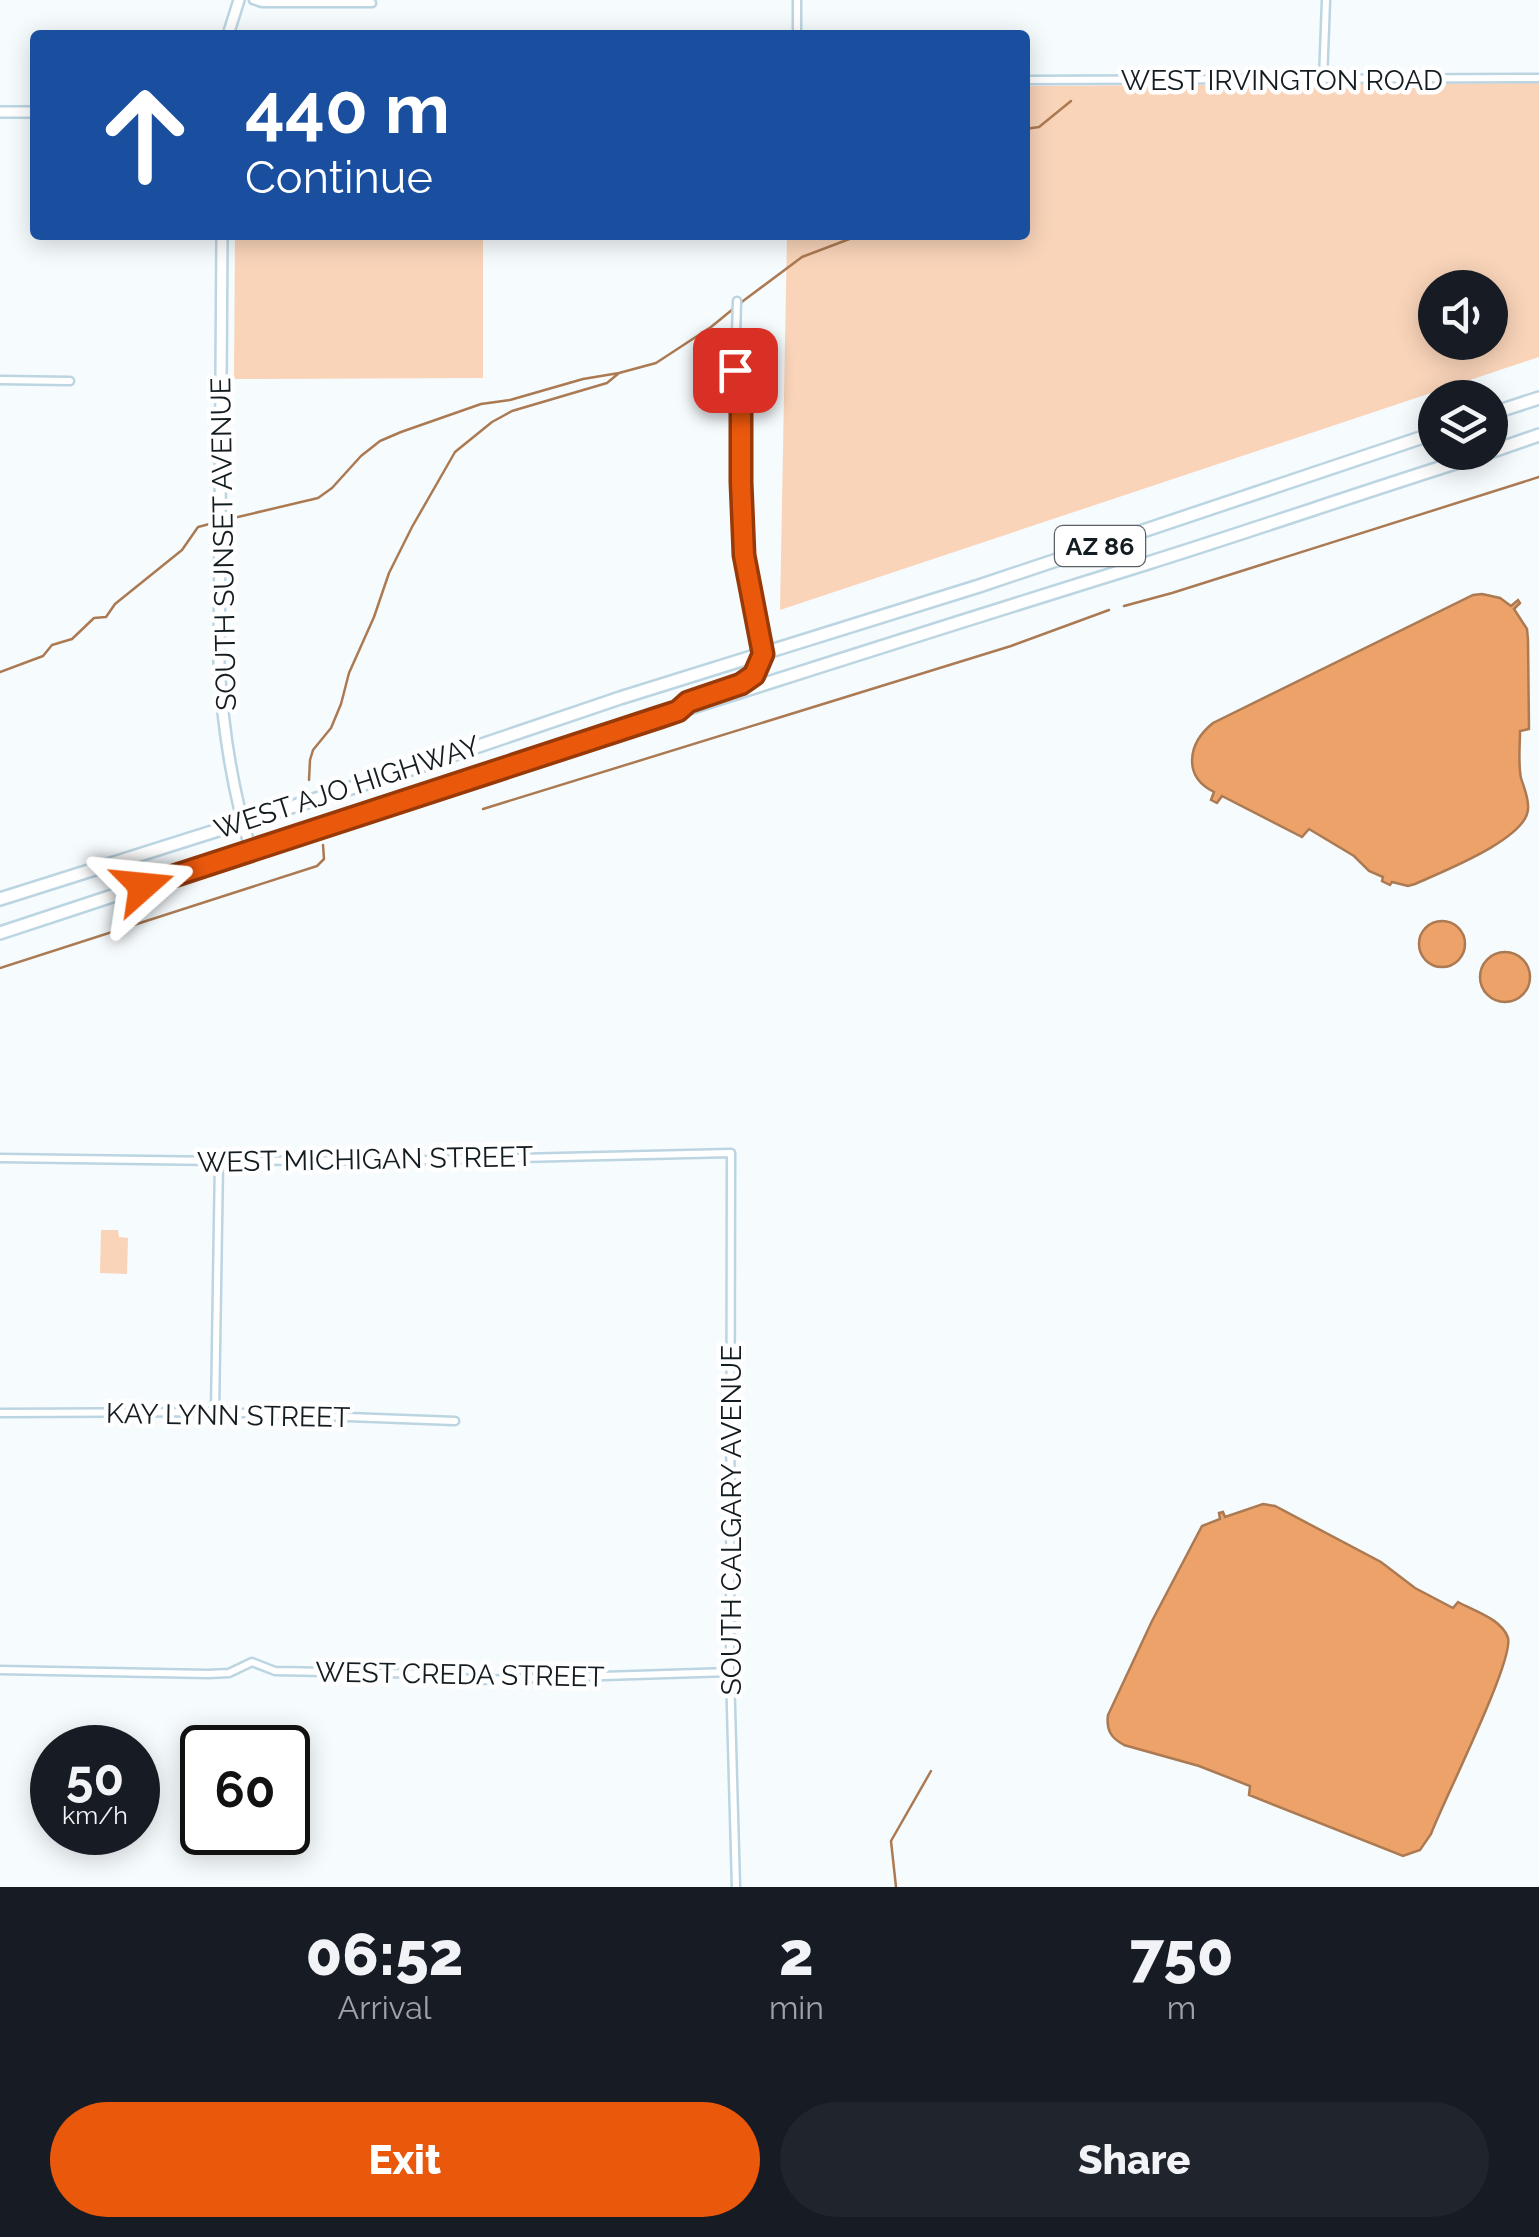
<!DOCTYPE html>
<style>
body{margin:0;font-family:Raleway,sans-serif;background:#20242c;color:#f1f3f6;height:100vh;display:flex;flex-direction:column;font-size:38px;white-space:nowrap}
*{box-sizing:border-box;margin:0}
p{font-size:32px;color:#9ea1a6}
.icon{flex:none;width:55px;height:55px;fill:none;stroke:currentColor;stroke-width:2;stroke-linecap:round;stroke-linejoin:round}
.map{position:relative;height:1887px;overflow:hidden}
.side{display:flex;flex-direction:column;background:#171b24;flex:1}
.side>*{flex:none}
.hud{position:absolute;left:30px;top:30px;width:1000px;height:210px;border-radius:10px;box-shadow:0 5px 25px #0003;background:#1a4fa0;color:#fff;overflow:hidden}
.tools{position:absolute;left:1418px;top:270px;display:grid;gap:20px}
.tools a{display:grid;place-items:center;width:90px;height:90px;border-radius:50%;background:#171b24;box-shadow:0 5px 25px #0003;font-size:50px}
.speed{position:absolute;left:30px;top:1725px;display:flex;gap:20px;font-size:50px;font-weight:700;text-align:center}
.speed>*{display:grid;place-content:center;width:130px;height:130px;border-radius:50%;background:#171b24;box-shadow:0 5px 25px #0003;line-height:1}
.speed small{font-size:25px;font-weight:400}
.speed .limit{border:5px solid #111;border-radius:15px;background:#fff;color:#111}
.pin{position:absolute;display:grid;place-items:center;width:85px;height:85px;color:#fff;margin:-42px;border-radius:20px;box-shadow:0 5px 15px #0006}
.me{position:absolute;width:110px;margin:-55px;rotate:72deg;stroke-linejoin:round;filter:drop-shadow(0 0 8px #0008)}
.turn{display:flex;align-items:center;gap:35px;height:210px;padding:0 50px;font-size:45px}
.turn .icon{width:130px;height:130px;stroke-width:2.5}
.turn b{display:block;font-size:70px;line-height:85px}
.eta{display:flex;justify-content:space-evenly;align-items:center;height:170px;text-align:center}
.eta b{font-size:60px;font-weight:800;line-height:70px}
.primary-button{display:flex;gap:20px;margin-top:auto;padding:20px 50px}
.primary-button a{flex:1;height:115px;border-radius:60px;background:#ea580c;color:#fff;font-size:40px;font-weight:800;line-height:115px;text-align:center}
.primary-button a+a{background:#20242c;color:#f1f3f6}
.map>svg:first-child{display:block}
.green{fill:#f9d4b9;fill-rule:evenodd}
.water{fill:#eca269;stroke:#ab7a53;stroke-width:2.5}
.lines{fill:none;stroke-linecap:round;stroke-linejoin:round}
.stream{stroke:#ab7a53;stroke-width:2.5}
.minor-casing{stroke:#bcd5e2;stroke-width:11}
.tertiary-casing{stroke:#bcd5e2;stroke-width:14}
.primary-casing{stroke:#bcd5e2;stroke-width:16}
.minor{stroke:#fff;stroke-width:6}
.tertiary{stroke:#fff;stroke-width:9}
.primary{stroke:#fff;stroke-width:11}
.route-casing{stroke:#983908;stroke-width:25}
.route{stroke:#ea580c;stroke-width:18}
.labels{text-anchor:middle;stroke-width:9;stroke-linejoin:round;paint-order:stroke}
.shield{fill:#fff;stroke:#5a6064;stroke-width:2.5}
.shield-label{font-size:25px;font-weight:bold;fill:#131c21}
.street-label{font-size:28px;fill:#131c21;stroke:#fff}
</style>
<div class="map">
<svg width="1539" height="1887" viewBox="0 0 1539 1887">
<rect width="100%" height="100%" fill="#f6fbfe"/>
<path class="green" d="M1539,83V357L780,610L787,235H1025V86ZM1435,288H1490V342H1435Z
M235,235H483V378L234,379Z
M101,1230H118L119,1237L128,1238L127,1274L100,1273Z"/>
<path class="water" d="M1482,594L1500,598L1511,606L1518,600L1520,603L1514,609L1527,629L1528,640L1529,729L1520,731C1520,746 1518,764 1521,778C1524,788 1529,798 1528,809C1527,839 1441,872 1415,884L1408,886L1392,882L1390,885L1382,881L1383,877L1369,871L1354,856L1309,829L1302,837L1222,796L1217,803L1211,800L1214,792C1182,776 1188,743 1213,723L1473,595Z
M1419 944a23 23 0 1 1 46 0a23 23 0 1 1-46 0Z
M1480 977a25 25 0 1 1 50 0a25 25 0 1 1-50 0Z
M1263,1504L1275,1506L1381,1562L1415,1588L1453,1608L1458,1602C1474,1611 1502,1619 1508,1638C1514,1661 1443,1802 1431,1834L1420,1850L1403,1856L1249,1795L1250,1786L1199,1766L1124,1745C1111,1738 1106,1730 1108,1715L1152,1621L1202,1526L1220,1519L1219,1513L1223,1512L1225,1517Z"/>
<g class="lines">
<path class="stream" d="M1025,129L1039,127L1071,101
M739,304L802,257L860,235
M225,520L318,498L332,488L361,456L380,441L401,432L481,404L510,400L583,379L619,373L656,363L711,327L733,309
M1124,606L1172,593L1539,477
M0,672L43,656L52,645L72,639L94,618L106,617L115,604L182,550L198,527L217,522
M309,780L310,760L313,750L331,728L341,704L349,673L374,617L389,573L412,527L455,452L492,422L512,411L607,383L619,373
M483,809L1011,646L1109,610
M0,968L317,866L324,859L323,845
M896,1887L891,1841L931,1771"/>
<g class="minor-casing">
<path id="minor" d="M253,0L262,3H372
M797,35V0
M1025,80L1539,78
M1323,81L1326,0
M737,301L735,370L741,409V482L745,555L751,602L763,653
M0,380L70,381
M0,1158L219,1161L436,1160L731,1153L730,1672L736,1887
M215,1412L219,1161
M0,1413L215,1412L455,1421
M0,1670L208,1674L229,1673L252,1662L275,1671L437,1674L476,1680L730,1672"/>
</g>
<g class="tertiary-casing">
<path id="tertiary" d="M228,35L239,0
M0,112H35
M222,235L219,666C223,728 232,791 251,850"/>
</g>
<g class="primary-casing">
<path id="primary" d="M1490,414L1539,398
M1490,452L1539,435
M734,686L754,675L763,654
M0,899L405,771L620,698L979,586L1435,433
M0,933C381,807 762,683 1145,564C1260,528 1374,488 1490,452"/>
</g>
<use href="#minor" class="minor"/>
<use href="#tertiary" class="tertiary"/>
<use href="#primary" class="primary"/>
</g>
<g class="lines">
<g class="route-casing">
<path id="route" d="M143,886L660,717L678,711L688,702L741,684L754,675L763,654L744,555L741,482V410L735,370"/>
</g>
<use href="#route" class="route"/>
</g>
<g class="labels">
<rect class="shield" x="1055" y="526" width="90" height="40" rx="8"/>
<g class="shield-label">
<text x="1100" y="555">AZ 86</text>
</g>
<g class="street-label">
<text x="1282" y="90">WEST IRVINGTON ROAD</text>
<text transform="translate(223 544) rotate(-91)" y="10">SOUTH SUNSET AVENUE</text>
<text transform="translate(347 787) rotate(-18)" y="10">WEST AJO HIGHWAY</text>
<text transform="translate(365 1159) rotate(-1)" y="10">WEST MICHIGAN STREET</text>
<text transform="translate(228 1415) rotate(1)" y="10">KAY LYNN STREET</text>
<text transform="translate(731 1520) rotate(-90)" y="10">SOUTH CALGARY AVENUE</text>
<text transform="translate(460 1674) rotate(1)" y="10">WEST CREDA STREET</text>
</g>
</g>
</svg>
<div class="tools">
<a><svg class="icon" aria-label="sound" viewBox="0 0 24 24"><path d="M4 9h4l5-4v14l-5-4H4zM17 9q2 3 0 6"/></svg></a>
<a><svg class="icon" aria-label="layers" viewBox="0 0 24 24"><path d="M12 4l9 5-9 5-9-5zM3 14l9 5 9-5"/></svg></a>
</div>
<div class="speed"><div>50<small>km/h</small></div><div class="limit">60</div></div>
<div class="pin" style="left:735px;top:370px;background:#d93025"><svg class="icon" aria-label="arrive" viewBox="0 0 24 24"><path d="M6 21V4h12l-3 4 3 4H6"/></svg></div>
<svg class="me" style="left:143px;top:886px" viewBox="-20 -20 40 40"><path d="M0-17L14 15 0 8-14 15z" fill="#ea580c" stroke="#fff" stroke-width="4"/></svg>
<div class="hud">
<div class="turn"><svg class="icon" aria-label="ahead" viewBox="0 0 24 24"><path d="M12 20V5M6 11l6-6 6 6"/></svg><div><b>440 m</b>Continue</div></div>
</div>
</div>
<section class="side">
<div class="eta">
<div><b>06:52</b><p>Arrival</p></div>
<div><b>2</b><p>min</p></div>
<div><b>750</b><p>m</p></div>
</div>
<div class="primary-button"><a>Exit</a><a>Share</a></div>
</section>
